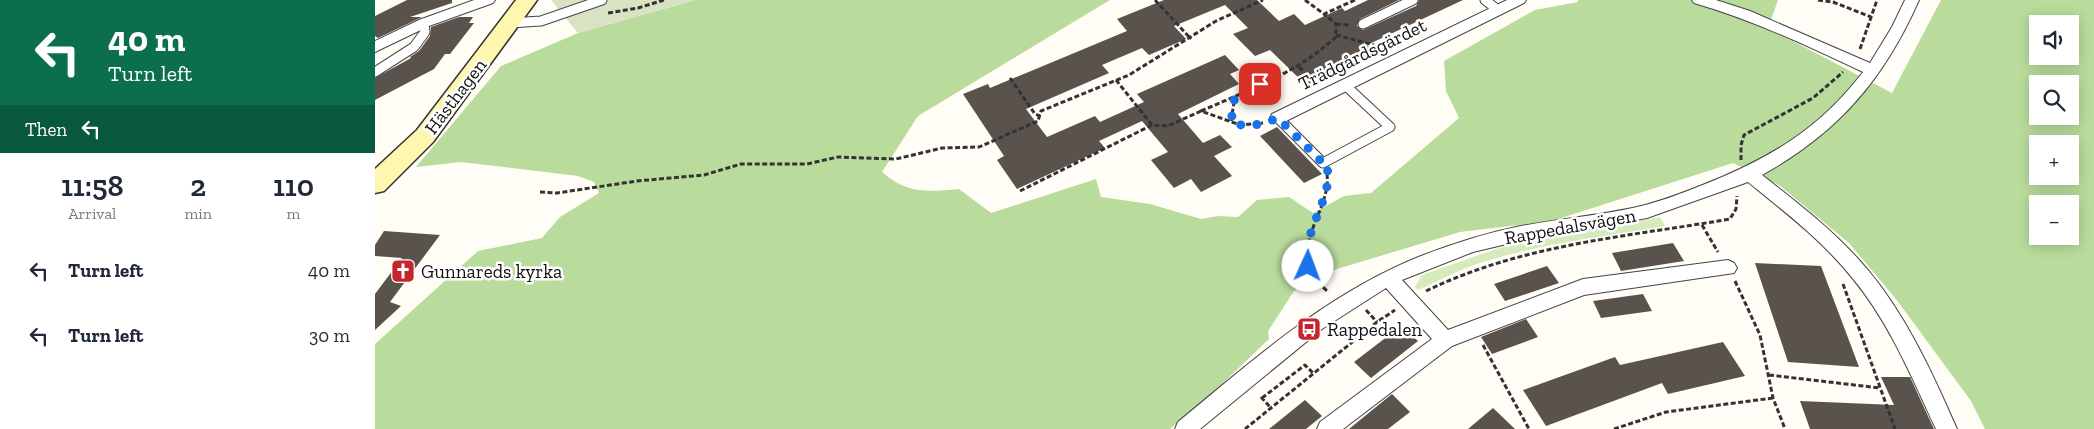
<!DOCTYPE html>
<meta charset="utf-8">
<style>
body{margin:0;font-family:"Zilla Slab",serif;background:#f2f2f3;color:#1f2937;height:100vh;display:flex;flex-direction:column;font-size:19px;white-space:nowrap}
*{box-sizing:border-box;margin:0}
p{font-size:16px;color:#747a83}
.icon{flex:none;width:28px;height:28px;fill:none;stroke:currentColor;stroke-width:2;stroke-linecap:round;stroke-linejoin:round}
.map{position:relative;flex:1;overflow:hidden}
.panel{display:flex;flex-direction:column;background:#fff;width:375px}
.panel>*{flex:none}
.hud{background:#0b6e4f;color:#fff;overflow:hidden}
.tools{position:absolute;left:1654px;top:15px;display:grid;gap:10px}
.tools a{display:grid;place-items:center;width:50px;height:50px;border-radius:0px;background:#fff;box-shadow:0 2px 12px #0003;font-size:25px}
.pin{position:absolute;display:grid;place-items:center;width:42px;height:42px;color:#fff;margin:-21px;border-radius:10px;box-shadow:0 2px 8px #0006}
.me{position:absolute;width:55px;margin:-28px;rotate:2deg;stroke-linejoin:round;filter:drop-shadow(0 0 4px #0008)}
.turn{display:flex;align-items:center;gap:18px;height:105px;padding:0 25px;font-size:22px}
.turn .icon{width:65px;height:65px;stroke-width:2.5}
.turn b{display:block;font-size:35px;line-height:42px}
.then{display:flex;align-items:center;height:48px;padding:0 25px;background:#0003;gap:10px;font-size:19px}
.eta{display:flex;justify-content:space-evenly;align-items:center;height:85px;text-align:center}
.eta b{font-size:30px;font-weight:600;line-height:35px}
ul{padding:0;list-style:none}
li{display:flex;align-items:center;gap:15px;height:65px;padding:0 25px}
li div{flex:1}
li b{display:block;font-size:19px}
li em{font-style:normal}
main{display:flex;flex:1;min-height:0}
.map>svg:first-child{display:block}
.green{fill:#d5ebbd}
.forest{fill:#b9dc9c;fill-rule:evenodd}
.cemetery{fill:#d9e3c4}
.building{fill:#5a524d}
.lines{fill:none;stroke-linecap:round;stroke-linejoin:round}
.lane-casing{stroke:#444;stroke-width:11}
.street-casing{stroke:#444;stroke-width:2}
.secondary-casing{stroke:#333;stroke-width:3}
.path{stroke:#333;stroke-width:3;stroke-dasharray:5 2.5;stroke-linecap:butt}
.lane{stroke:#fff;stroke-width:9}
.street{fill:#fff;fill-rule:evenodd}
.secondary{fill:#fff6b0;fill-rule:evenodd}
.route{stroke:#1a73e8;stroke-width:9;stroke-dasharray:0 16.2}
.labels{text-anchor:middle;stroke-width:5;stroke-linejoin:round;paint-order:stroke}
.street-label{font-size:19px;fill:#111;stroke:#fff}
.poi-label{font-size:19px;fill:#111;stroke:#fff;text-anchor:start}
</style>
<main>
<section class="panel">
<div class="hud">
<div class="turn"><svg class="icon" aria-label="left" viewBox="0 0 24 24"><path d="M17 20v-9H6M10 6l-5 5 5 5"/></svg><div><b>40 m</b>Turn left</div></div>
<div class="then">Then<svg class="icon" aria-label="left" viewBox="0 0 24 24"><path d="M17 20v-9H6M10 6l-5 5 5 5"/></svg></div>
</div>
<div class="eta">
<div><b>11:58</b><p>Arrival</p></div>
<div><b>2</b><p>min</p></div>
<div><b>110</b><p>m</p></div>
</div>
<ul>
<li><svg class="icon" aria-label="left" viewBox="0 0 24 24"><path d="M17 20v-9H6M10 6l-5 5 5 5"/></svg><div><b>Turn left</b></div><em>40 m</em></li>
<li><svg class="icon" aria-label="left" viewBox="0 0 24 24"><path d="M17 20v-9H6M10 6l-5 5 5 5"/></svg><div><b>Turn left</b></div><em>30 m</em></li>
</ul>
</section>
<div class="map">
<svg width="1719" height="429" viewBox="0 0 1719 429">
<rect width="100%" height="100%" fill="#fffdf5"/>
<path class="green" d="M1285,217L1290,226C1226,237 1161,244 1099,265C1079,272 1062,282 1043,290L1040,287L1046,276L1055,272L1127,247Z"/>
<path class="forest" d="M320,0H735L543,116L507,172C532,194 552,192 584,189L616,213L721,179L726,197L775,204L826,219L843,216L863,217L882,200L914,197L938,213L969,196L996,193L1084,118L1071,91L1069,61L1160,10L1203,2V0H1403L1393,28L1517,93L1566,0H1719V429H1610L1596,401L1521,299L1474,243L1404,185L1358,163L1177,221L1085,232L952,272L919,291L893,331L894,339L829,401L795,429H0V344L103,251L167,238L185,217L224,193L219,182L203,176L86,162L41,167L126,66L203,33ZM1662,24H1695V56H1662ZM1662,84H1695V116H1662ZM1662,144H1695V176H1662ZM1662,204H1695V236H1662Z"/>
<path class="cemetery" d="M176,0H320L203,33Z"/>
<path class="building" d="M32,0H77V3L35,17H47L3,38L0,36V16Z
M789,0H882L904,21L919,14L930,25L967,8L970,11L993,0H1024L985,19L982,26L988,30L1041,6L1044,0H1088L992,45L1002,54L933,87L895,50L880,56L858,34L873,28L850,5L799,26L811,39L774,55L767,48L727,65L734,73L651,109L672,137L720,116L725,122L769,102L762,94L850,55L864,70L855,74L864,84L803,114L828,143L845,135L857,147L839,156L857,176L826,192L816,179L799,188L776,160L793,152L767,121L724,141L730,148L642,189L622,160L629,156L588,94L613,84L615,88L752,31L742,19Z
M84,17H98L94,23H99L75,54H70L59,69L0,100V78L36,58L35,57L44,51L55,36L56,27Z
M902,127L947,174L929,183L885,136Z
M9,231L65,235L15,302L26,306L0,330V294L27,258L0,256V245Z
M1298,243L1309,261L1246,271L1237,253Z
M1380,263L1446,266L1484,367L1413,362Z
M1172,266L1184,283L1130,301L1119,284Z
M1268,294L1277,311L1226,318L1218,301Z
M1151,319L1163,337L1117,354L1106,337Z
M1026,326L1043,341L996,378L979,362Z
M1348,342L1370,376L1293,394L1287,383L1171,426L1148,390L1240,357L1245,365Z
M1506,377H1535L1559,429H1435L1425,401L1519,405Z
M1017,394L1035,412L1013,429H974Z
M930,400L947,416L931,429H894Z
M1118,408L1140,429H1093Z"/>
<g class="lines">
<g class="lane-casing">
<path id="lane" d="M1110,0L1123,10
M135,23L166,21L227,0
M988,24L1038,0
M0,72L39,47L50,32L49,23
M903,118L948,163L1015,127L970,85"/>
</g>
<g class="street-casing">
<path id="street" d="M99,0H120L118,3L54,26L0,52V41L44,20Z
M1132,0H1151L1149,3L909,122H897L895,118L897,114Z
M1317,0H1341L1375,11L1495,63L1517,27L1530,0H1544C1509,79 1464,132 1387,175C1424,204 1462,233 1492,269C1531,315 1558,374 1582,429H1561C1537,378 1515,324 1479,280C1449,242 1410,212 1373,182L1272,218L1140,242L1098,252L1027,280L1073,330L1208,279L1353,260L1359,263L1362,268L1359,273L1209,295L1077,346L968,429H942L945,422L1057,339L1011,288L947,329L825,429H800L803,422C879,359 953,293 1046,256C1077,244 1108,234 1141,227C1181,219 1222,216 1262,207C1284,202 1305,194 1325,186C1392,160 1444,130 1488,72C1433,46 1378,20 1319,3Z"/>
</g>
<g class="secondary-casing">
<path id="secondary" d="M141,0H162L58,142L9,191L0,193V169L42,130Z"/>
</g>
<path class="path" d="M780,0L816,39
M930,0L949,14L980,0
M1443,0L1458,2L1496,17
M233,13L263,8L289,0
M961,24L975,25
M961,35L999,45
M1485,49L1502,0
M924,67L940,82
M635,78L660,114L665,116
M741,80L777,125L793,126L826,111L865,125L888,123
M826,111C874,90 922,73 961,37V24L949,14
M856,121L860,96
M1366,160V145L1369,135L1438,98L1468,72
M952,174C956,210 918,239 940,275C943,281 949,290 954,292
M645,191L777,125
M165,192L182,193L262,181L329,175L366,164H432L463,157L521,159L567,148L604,147L663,121L666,111L754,75L841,21L888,0
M1327,225L1343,252
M1360,281L1385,335L1398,398L1410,429
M1468,284L1520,429
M1051,291C1148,244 1251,237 1355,219L1361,209L1362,196
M991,310L1002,322
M1108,345L1154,429
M1394,375L1505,388
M886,397L896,408
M887,398L930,365L938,373
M870,429L1002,322L1020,310
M1239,429L1291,412L1398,398"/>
<use href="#lane" class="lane"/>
<use href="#street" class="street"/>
<use href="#secondary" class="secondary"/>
</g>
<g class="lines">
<path class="route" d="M885,84L860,95L856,122C872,129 887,124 903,118L948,163L950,162C964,192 924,233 933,266"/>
</g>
<defs>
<g id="church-square" transform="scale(1.25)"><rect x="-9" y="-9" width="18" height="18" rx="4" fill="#c4262e" stroke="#fff"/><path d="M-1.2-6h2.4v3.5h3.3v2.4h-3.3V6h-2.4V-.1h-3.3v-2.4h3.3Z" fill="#fff"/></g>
<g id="bus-square" transform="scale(1.25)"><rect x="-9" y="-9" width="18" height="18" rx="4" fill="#c4262e" stroke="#fff"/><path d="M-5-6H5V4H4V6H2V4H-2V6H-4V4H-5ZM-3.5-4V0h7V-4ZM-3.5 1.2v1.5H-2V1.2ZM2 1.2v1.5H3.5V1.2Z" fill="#fff"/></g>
</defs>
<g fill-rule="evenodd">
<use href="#church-square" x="28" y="271"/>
<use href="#bus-square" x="934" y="329"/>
</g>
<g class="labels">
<g class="street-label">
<text transform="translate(987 54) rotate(-26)" y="7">Trädgårdsgärdet</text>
<text transform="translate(80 96) rotate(-53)" y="7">Hästhagen</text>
<text transform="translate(1195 226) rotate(-10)" y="7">Rappedalsvägen</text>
</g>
<g class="poi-label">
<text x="46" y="278">Gunnareds kyrka</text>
<text x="952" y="336">Rappedalen</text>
</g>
</g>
</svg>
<div class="tools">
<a><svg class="icon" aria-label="sound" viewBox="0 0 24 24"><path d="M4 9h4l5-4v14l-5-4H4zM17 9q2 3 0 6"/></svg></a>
<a><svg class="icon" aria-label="search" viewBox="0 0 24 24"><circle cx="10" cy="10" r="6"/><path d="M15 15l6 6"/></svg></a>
<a>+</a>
<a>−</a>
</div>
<div class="pin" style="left:885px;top:84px;background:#d93025"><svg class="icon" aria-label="arrive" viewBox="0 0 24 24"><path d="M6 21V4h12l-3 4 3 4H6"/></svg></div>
<svg class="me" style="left:933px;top:266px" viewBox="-20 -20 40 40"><circle r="19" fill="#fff"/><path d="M0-13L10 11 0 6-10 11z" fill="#1a73e8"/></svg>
</div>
</main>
